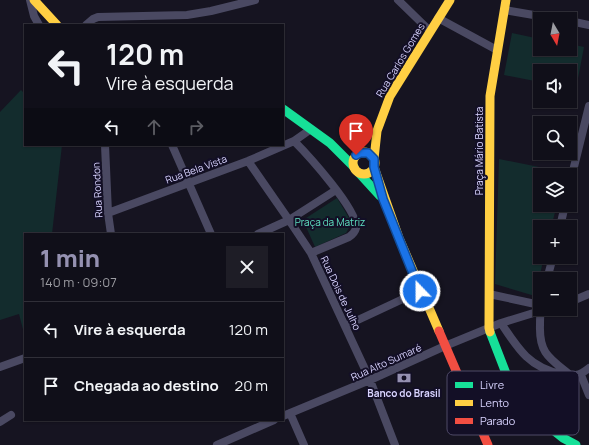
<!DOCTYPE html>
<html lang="pt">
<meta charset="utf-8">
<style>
body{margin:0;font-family:Manrope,sans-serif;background:#1e1d26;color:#f1f3f6;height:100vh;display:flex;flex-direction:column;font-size:15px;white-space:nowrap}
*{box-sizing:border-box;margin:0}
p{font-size:13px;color:#9c9ca2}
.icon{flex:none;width:22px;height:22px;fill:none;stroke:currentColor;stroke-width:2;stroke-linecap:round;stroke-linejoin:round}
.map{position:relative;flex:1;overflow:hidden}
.side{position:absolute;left:24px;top:233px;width:260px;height:188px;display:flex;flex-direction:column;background:#100f19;border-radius:0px;box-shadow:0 1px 3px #0004,0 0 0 1px #302f38}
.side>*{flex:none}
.top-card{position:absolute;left:24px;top:24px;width:260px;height:122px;border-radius:0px;box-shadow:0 1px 3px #0004,0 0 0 1px #302f38;background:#100f19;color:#f1f3f6;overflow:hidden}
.needle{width:26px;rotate:170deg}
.buttons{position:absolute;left:533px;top:12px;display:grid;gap:8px}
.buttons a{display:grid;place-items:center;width:44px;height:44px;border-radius:0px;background:#100f19;box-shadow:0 1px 3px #0004,0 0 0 1px #302f38;font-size:20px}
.pin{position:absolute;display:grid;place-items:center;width:34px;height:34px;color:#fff;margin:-41px -17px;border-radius:50% 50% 50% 0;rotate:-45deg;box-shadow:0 0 4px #0007}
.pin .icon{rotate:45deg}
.me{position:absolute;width:44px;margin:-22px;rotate:338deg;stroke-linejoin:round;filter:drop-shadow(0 0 3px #0008)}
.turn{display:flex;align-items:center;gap:14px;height:84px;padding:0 16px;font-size:18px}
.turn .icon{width:52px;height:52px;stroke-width:2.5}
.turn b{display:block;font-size:28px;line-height:34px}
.lanes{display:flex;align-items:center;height:38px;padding:0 16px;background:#0003;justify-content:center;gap:20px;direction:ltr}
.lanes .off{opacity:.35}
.round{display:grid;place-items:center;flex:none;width:42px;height:42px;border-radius:0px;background:#1e1d26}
.head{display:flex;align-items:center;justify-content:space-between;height:68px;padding:0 16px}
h1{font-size:24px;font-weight:800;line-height:30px;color:#9591b1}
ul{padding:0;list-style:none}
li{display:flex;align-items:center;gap:12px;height:56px;padding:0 16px;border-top:1px solid #302f38}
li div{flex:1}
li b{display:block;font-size:15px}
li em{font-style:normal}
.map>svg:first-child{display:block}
.green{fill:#132c2d}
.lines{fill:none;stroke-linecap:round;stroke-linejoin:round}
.street{stroke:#4a4962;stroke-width:8}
.fast{stroke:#16e098;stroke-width:9}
.slow{stroke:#ffcf43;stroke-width:9}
.jam{stroke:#f24e42;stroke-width:9}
.route-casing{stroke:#114b97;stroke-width:10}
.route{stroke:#1a73e8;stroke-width:7}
.labels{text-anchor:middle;stroke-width:4;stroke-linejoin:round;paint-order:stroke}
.street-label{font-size:10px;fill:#d9d4ff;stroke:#130f26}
.park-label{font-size:10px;fill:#5fe0c0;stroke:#130f26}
.poi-label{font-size:10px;font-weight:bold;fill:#d9d4ff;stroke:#130f26}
.key{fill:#130f26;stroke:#4e4a67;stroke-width:1}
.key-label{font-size:11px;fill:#d9d4ff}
</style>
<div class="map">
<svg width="589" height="445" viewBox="0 0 589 445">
<rect width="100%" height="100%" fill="#161421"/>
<path class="green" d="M512,33L540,39V49H570V44L584,47L576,89L570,87V71H540V82L504,75Z
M21,90L25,94V145H62L52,234H25V337L19,314L0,320V112Z
M499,159L564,172V175H540V205H557L551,227H540V257H544L535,296L495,284Z
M337,198L349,218L350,226L346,233L315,247L303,220Z"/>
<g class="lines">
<path class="street" d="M30,0L34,16L39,25
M398,0L430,31
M504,10L557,19
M438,18L497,50
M570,21L589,25
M86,25L93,19L98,17L187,15L211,11L255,0
M294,141C307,154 359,211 356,228C355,232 352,235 349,237L311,253
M105,145L108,213L111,234
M172,145L211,234
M248,161L289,220L311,253L370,380L395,445
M570,183L589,106
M108,213L248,161L294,141L311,129
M560,227L565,205
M258,234L289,220L336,190
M547,279L553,257
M489,294L540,305
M570,302L589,294
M541,309C540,314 540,320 540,325C539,353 549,358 569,374
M501,323L540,311
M345,326L420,291
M0,367L25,358
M581,375L589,395
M290,413L304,445
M283,416L370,380L445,346L501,323C518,349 529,367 561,374C574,376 578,377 589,368
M0,422L11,415
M217,445L274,420"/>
<path class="fast" d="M283,109L330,143L354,167
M359,173L380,196
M490,332L507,376L524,400L543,422L563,438L576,445"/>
<path class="slow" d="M34,0L57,25
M353 163a11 11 0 1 1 22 0a11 11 0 1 1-22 0Z
M374,159L377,131L390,96L450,0
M374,167L399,238L439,331
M490,332L489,328L490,96L506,0"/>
<path class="jam" d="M439,331L488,445"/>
</g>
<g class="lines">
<g class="route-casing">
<path id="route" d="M356,155L360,153H368L374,159V167L383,199L420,291"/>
</g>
<use href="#route" class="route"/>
</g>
<defs>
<g id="bank-bare" transform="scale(1.08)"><path d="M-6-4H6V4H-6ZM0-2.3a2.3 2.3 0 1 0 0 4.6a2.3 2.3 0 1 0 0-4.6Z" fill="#9591b1" stroke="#130f26" stroke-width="2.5" paint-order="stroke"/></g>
</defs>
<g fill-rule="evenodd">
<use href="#bank-bare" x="404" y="378"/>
</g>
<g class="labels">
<g class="street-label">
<text transform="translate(400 60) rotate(-59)" y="4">Rua Carlos Gomes</text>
<text transform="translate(479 151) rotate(-90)" y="4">Praça Mário Batista</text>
<text transform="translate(196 169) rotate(-20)" y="4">Rua Bela Vista</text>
<text transform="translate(97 190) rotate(-93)" y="4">Rua Rondon</text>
<text transform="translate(341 293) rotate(65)" y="4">Rua Dois de Julho</text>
<text transform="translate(386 362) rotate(-24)" y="4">Rua Alto Sumaré</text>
</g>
<g class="park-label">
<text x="330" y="226">Praça da Matriz</text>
</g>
<g class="poi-label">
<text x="404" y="397">Banco do Brasil</text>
</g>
</g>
<rect x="447" y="371" width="132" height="64" rx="6" class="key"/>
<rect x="455" y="382" width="18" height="6" fill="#16e098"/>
<rect x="455" y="400" width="18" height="6" fill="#ffcf43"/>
<rect x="455" y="418" width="18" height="6" fill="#f24e42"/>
<g class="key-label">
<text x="480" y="389">Livre</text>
<text x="480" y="407">Lento</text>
<text x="480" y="425">Parado</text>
</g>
</svg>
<div class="buttons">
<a><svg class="needle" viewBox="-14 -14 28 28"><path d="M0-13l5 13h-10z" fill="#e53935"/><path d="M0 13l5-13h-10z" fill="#9c9ca2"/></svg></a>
<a><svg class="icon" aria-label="sound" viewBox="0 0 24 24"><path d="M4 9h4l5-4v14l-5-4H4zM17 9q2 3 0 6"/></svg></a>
<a><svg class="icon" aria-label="search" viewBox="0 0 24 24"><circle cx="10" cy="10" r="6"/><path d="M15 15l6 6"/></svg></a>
<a><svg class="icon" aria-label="layers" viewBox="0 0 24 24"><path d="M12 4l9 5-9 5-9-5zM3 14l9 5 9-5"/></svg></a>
<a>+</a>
<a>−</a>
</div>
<div class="pin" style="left:356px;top:155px;background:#d93025"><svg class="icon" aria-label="arrive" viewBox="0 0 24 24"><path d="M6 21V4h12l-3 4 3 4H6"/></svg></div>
<svg class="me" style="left:420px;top:291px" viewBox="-20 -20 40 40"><circle r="17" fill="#1a73e8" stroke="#fff" stroke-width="3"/><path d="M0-11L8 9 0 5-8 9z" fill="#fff"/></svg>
<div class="top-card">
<div class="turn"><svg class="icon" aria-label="left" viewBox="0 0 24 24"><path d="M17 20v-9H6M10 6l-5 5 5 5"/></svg><div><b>120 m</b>Vire à esquerda</div></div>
<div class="lanes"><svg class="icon" aria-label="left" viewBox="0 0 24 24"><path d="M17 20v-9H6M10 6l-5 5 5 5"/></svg><svg class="icon off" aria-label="ahead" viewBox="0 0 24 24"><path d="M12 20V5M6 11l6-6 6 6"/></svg><svg class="icon off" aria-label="right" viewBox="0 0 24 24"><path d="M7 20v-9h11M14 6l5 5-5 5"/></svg></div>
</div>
<section class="side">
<div class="head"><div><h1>1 min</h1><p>140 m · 09:07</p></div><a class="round"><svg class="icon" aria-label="close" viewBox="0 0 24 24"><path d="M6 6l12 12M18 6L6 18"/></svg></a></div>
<ul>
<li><svg class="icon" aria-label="left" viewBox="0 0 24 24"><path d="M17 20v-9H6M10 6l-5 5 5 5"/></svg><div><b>Vire à esquerda</b></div><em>120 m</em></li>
<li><svg class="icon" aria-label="arrive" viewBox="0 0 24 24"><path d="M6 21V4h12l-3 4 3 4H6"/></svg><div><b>Chegada ao destino</b></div><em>20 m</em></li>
</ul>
</section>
</div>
